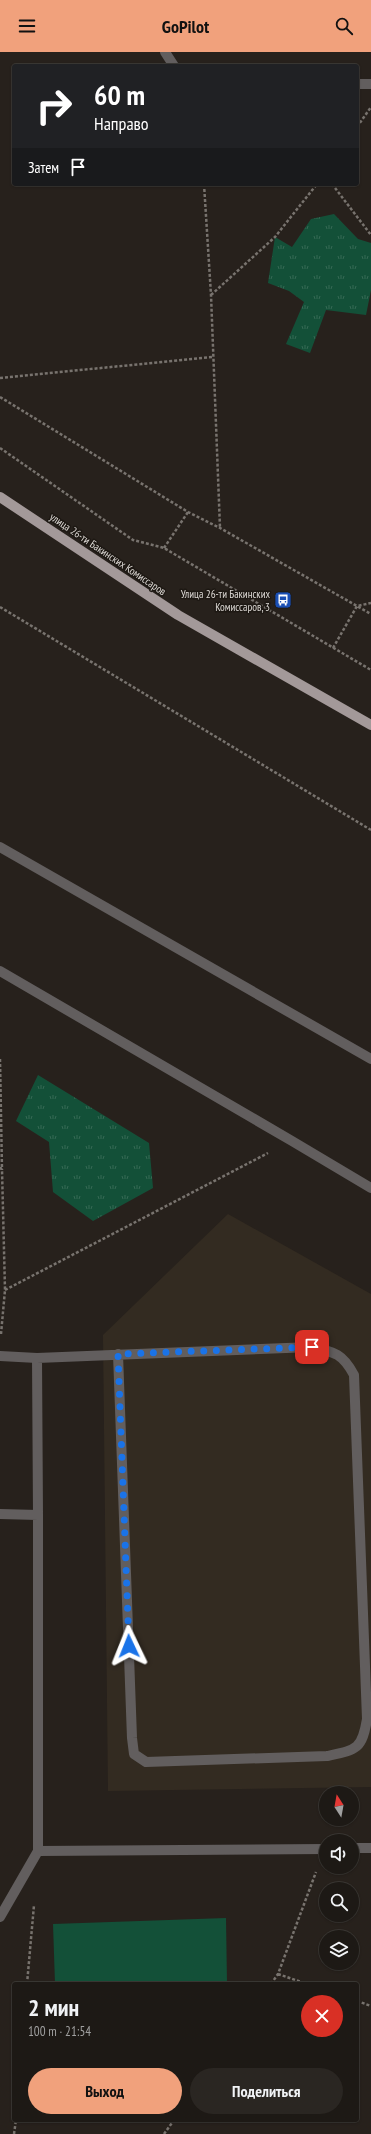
<!DOCTYPE html>
<html lang="ru">
<meta charset="utf-8">
<style>
body{margin:0;font-family:"PT Sans Narrow",sans-serif;background:#2a2622;color:#f1f3f6;height:100vh;display:flex;flex-direction:column;font-size:15px;white-space:nowrap}
*{box-sizing:border-box;margin:0}
p{font-size:13px;color:#a0a0a0}
.icon{flex:none;width:22px;height:22px;fill:none;stroke:currentColor;stroke-width:2;stroke-linecap:round;stroke-linejoin:round}
.map{position:relative;flex:1;overflow:hidden}
.side{position:absolute;left:12px;top:1930px;width:347px;height:140px;display:flex;flex-direction:column;background:#1d1915;border-radius:4px;box-shadow:0 1px 3px #0004,0 0 0 1px #3b3834}
.side>*{flex:none}
.banner{position:absolute;left:12px;top:12px;width:347px;height:122px;border-radius:4px;box-shadow:0 1px 3px #0004,0 0 0 1px #3b3834;background:#202124;color:#fff;overflow:hidden}
.needle{width:26px;rotate:349deg}
.controls{position:absolute;left:319px;top:1734px;display:grid;gap:8px}
.controls a{display:grid;place-items:center;width:40px;height:40px;border-radius:50%;background:#1d1915;box-shadow:0 1px 3px #0004,0 0 0 1px #3b3834;font-size:20px}
.pin{position:absolute;display:grid;place-items:center;width:34px;height:34px;color:#fff;margin:-17px;border-radius:8px;box-shadow:0 2px 6px #0006}
.me{position:absolute;width:44px;margin:-22px;rotate:358deg;stroke-linejoin:round;filter:drop-shadow(0 0 3px #0008)}
.turn{display:flex;align-items:center;gap:14px;height:84px;padding:0 16px;font-size:18px}
.turn .icon{width:52px;height:52px;stroke-width:2.5}
.turn b{display:block;font-size:28px;line-height:34px}
.then{display:flex;align-items:center;height:38px;padding:0 16px;background:#0003;gap:8px;font-size:15px}
.round{display:grid;place-items:center;flex:none;width:42px;height:42px;border-radius:21px;background:#2a2622}
.overview{display:flex;align-items:center;justify-content:space-between;height:68px;padding:0 16px}
h1{font-size:24px;font-weight:700;line-height:30px}
.button{display:flex;gap:8px;margin-top:auto;padding:8px 16px}
.button a{flex:1;height:46px;border-radius:24px;background:#f1a17c;color:#111;font-size:16px;font-weight:700;line-height:46px;text-align:center}
.button a+a{background:#2a2622;color:#f1f3f6}
header{display:flex;justify-content:space-between;align-items:center;height:52px;padding:0 16px;background:#f1a17c;color:#111;font-size:18px;font-weight:700}
.map>svg:first-child{display:block}
.built{fill:#332b21}
.grass{fill:url(#grass-tufts)}
.garden{fill:#135038}
.lines{fill:none;stroke-linecap:round;stroke-linejoin:round}
.path{stroke:#78736e;stroke-width:2.5;stroke-dasharray:3 2;stroke-linecap:butt}
.minor{stroke:#625e5e;stroke-width:10}
.major{stroke:#a39999;stroke-width:10}
.route{stroke:#1a73e8;stroke-width:7;stroke-dasharray:0 12.6}
.labels{text-anchor:middle;stroke-width:3;stroke-linejoin:round;paint-order:stroke}
.street-label{font-size:11px;fill:#ddd9d5;stroke:#1d1813}
.poi-label{font-size:11px;fill:#ddd9d5;stroke:#1d1813;text-anchor:end}
</style>
<header><svg class="icon" aria-label="menu" viewBox="0 0 24 24"><path d="M4 6h16M4 12h16M4 18h16"/></svg>GoPilot<svg class="icon" aria-label="search" viewBox="0 0 24 24"><circle cx="10" cy="10" r="6"/><path d="M15 15l6 6"/></svg></header>
<div class="map">
<svg width="371" height="2082" viewBox="0 0 371 2082">
<defs>
<pattern id="grass-tufts" width="24" height="20" patternUnits="userSpaceOnUse"><rect width="24" height="20" fill="#135038"/><path d="M3 7l-1-3M5 7V3M7 7l1-3M15 17l-1-3M17 17v-4M19 17l1-3" fill="none" stroke="#356954"/></pattern>
</defs>
<rect width="100%" height="100%" fill="#27211c"/>
<path class="built" d="M228,1162L371,1242V1735L108,1739L103,1283Z"/>
<path class="grass" d="M334,162L358,187L371,191V238L366,263L326,258L310,301L286,292L304,250L289,239L268,231L275,185L292,195L311,167Z
M38,1023L149,1091L153,1136L93,1169L53,1140L49,1090L16,1069Z"/>
<path class="garden" d="M226,1866L227,1932H55L53,1872Z"/>
<g class="lines">
<path class="path" d="M357,75L371,55
M204,132L211,243L220,476
M332,132L371,183
M211,243L275,185L317,132
M0,326L212,305
M0,345L188,460L220,476L371,562
M0,396L133,488L164,496L371,618
M164,496L188,460
M0,555L371,778
M333,596L357,554L371,551
M0,1007L2,1118
M0,1115L2,1118L5,1238L1,1282
M5,1238L268,1101
M278,1922L307,1932
M27,1932L34,1853
M271,1932L278,1922L316,1820
M357,1949L371,1954
M14,2082L16,2068
M164,2082L174,2068"/>
<path class="minor" d="M165,0L174,14
M357,32H371
M0,795L371,1007
M0,919L292,1089L371,1136
M0,1304L37,1306L38,1463L0,1462
M37,1306L312,1295C335,1300 343,1302 354,1323L367,1667C362,1698 356,1698 327,1704L146,1710L134,1702L132,1686L118,1302
M352,1796H371
M38,1799L326,1797
M0,1865L38,1799V1463"/>
<path class="major" d="M0,445L178,563L371,673"/>
</g>
<g class="lines">
<path class="route" d="M129,1594L118,1302L312,1295"/>
</g>
<defs>
<g id="bus-square" transform="scale(0.9)"><rect x="-9" y="-9" width="18" height="18" rx="4" fill="#1a4fb4" stroke="#1d1813"/><path d="M-5-6H5V4H4V6H2V4H-2V6H-4V4H-5ZM-3.5-4V0h7V-4ZM-3.5 1.2v1.5H-2V1.2ZM2 1.2v1.5H3.5V1.2Z" fill="#fff"/></g>
</defs>
<g fill-rule="evenodd">
<use href="#bus-square" x="283" y="548"/>
</g>
<g class="labels">
<g class="street-label">
<text transform="translate(108 502) rotate(34)" y="4">улица 26-ти Бакинских Комиссаров</text>
</g>
<g class="poi-label">
<text x="270" y="546">Улица 26-ти Бакинских<tspan x="270" dy="13">Комиссаров, 3</tspan></text>
</g>
</g>
</svg>
<div class="controls">
<a><svg class="needle" viewBox="-14 -14 28 28"><path d="M0-13l5 13h-10z" fill="#e53935"/><path d="M0 13l5-13h-10z" fill="#a0a0a0"/></svg></a>
<a><svg class="icon" aria-label="sound" viewBox="0 0 24 24"><path d="M4 9h4l5-4v14l-5-4H4zM17 9q2 3 0 6"/></svg></a>
<a><svg class="icon" aria-label="search" viewBox="0 0 24 24"><circle cx="10" cy="10" r="6"/><path d="M15 15l6 6"/></svg></a>
<a><svg class="icon" aria-label="layers" viewBox="0 0 24 24"><path d="M12 4l9 5-9 5-9-5zM3 14l9 5 9-5"/></svg></a>
</div>
<div class="pin" style="left:312px;top:1295px;background:#d93025"><svg class="icon" aria-label="arrive" viewBox="0 0 24 24"><path d="M6 21V4h12l-3 4 3 4H6"/></svg></div>
<svg class="me" style="left:129px;top:1594px" viewBox="-20 -20 40 40"><path d="M0-17L14 15 0 8-14 15z" fill="#1a73e8" stroke="#fff" stroke-width="4"/></svg>
<div class="banner">
<div class="turn"><svg class="icon" aria-label="right" viewBox="0 0 24 24"><path d="M7 20v-9h11M14 6l5 5-5 5"/></svg><div><b>60 m</b>Направо</div></div>
<div class="then">Затем<svg class="icon" aria-label="arrive" viewBox="0 0 24 24"><path d="M6 21V4h12l-3 4 3 4H6"/></svg></div>
</div>
<section class="side">
<div class="overview"><div><h1>2 мин</h1><p>100 m · 21:54</p></div><a class="round" style="background:#d93025;color:#fff"><svg class="icon" aria-label="close" viewBox="0 0 24 24"><path d="M6 6l12 12M18 6L6 18"/></svg></a></div>
<div class="button"><a>Выход</a><a>Поделиться</a></div>
</section>
</div>
